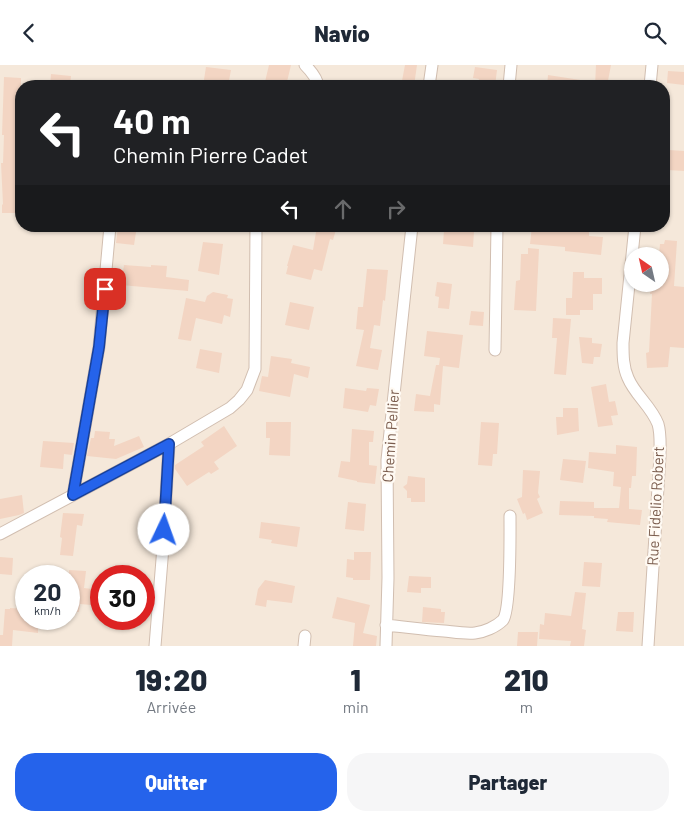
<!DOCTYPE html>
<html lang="fr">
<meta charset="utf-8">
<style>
body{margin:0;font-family:Barlow,sans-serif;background:#f6f6f7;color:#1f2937;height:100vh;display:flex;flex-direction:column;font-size:19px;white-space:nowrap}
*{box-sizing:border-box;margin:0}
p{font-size:16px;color:#747a83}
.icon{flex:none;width:28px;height:28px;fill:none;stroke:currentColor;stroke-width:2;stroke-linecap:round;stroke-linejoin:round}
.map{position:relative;height:581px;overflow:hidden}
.side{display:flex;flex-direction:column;background:#fff;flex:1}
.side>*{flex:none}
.top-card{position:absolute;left:15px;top:15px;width:655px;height:152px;border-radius:20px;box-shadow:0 1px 4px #0004;background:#202124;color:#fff;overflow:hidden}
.needle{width:32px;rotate:326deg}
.buttons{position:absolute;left:624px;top:182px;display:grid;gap:10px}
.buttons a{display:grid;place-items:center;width:45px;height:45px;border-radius:50%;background:#fff;box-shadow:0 1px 4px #0004;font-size:25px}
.speed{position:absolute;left:15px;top:500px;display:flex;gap:10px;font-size:25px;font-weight:700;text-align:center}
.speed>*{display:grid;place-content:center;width:65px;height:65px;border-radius:50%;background:#fff;box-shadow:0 1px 4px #0004;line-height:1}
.speed small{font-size:12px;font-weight:400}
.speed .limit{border:8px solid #d22;background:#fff;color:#111}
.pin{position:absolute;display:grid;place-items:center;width:42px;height:42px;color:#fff;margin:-21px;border-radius:10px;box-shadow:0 2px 8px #0006}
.me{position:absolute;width:55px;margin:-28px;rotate:3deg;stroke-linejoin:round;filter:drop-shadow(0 0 4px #0008)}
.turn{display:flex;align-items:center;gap:18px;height:105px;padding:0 15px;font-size:22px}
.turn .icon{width:65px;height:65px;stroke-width:2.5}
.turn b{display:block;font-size:35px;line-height:42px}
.lanes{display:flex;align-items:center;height:48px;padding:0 15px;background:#0003;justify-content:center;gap:25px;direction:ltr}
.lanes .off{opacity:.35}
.eta{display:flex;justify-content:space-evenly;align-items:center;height:85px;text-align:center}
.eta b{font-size:30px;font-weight:800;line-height:35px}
.button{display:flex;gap:10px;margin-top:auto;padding:10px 15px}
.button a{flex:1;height:58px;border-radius:20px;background:#2563eb;color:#fff;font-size:20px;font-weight:800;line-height:58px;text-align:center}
.button a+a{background:#f6f6f7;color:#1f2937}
header{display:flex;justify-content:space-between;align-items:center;height:65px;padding:0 15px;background:#fff;font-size:22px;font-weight:800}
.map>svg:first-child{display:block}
.residential{fill:#f5e8da;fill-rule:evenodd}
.building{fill:#f3d5c3}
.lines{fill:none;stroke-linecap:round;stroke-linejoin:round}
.minor-casing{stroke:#d1beb0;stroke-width:13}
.minor{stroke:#fff;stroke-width:11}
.route-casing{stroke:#184099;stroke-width:12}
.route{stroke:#2563eb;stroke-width:9}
.labels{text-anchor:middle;stroke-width:4.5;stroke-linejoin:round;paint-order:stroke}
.street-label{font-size:15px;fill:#7a5c4d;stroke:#fffaf3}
</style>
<header><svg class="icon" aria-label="back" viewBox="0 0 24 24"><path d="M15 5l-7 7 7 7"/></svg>Navio<svg class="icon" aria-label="search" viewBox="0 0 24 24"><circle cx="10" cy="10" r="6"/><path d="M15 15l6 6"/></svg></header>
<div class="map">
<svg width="684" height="581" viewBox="0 0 684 581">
<rect width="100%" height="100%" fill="#fdf6ec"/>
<path class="residential" d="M0,0H684V581H0ZM21,21H664V161H21ZM632,191H660V219H632ZM26,511H69V554H26ZM101,511H144V554H101Z"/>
<path class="building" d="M269,0H291L286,21H264Z
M405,0H417L414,21H401Z
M596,0H611L607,21H595Z
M206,2L231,5L228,21H203Z
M475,2L497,5L495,21H478L479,14L473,13Z
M668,6L684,7V20L667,18Z
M51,9L71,11L70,21H50Z
M548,10L587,16V21H547Z
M4,12L21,13V71H20L21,107H19L20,138L21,139V148H2V140L3,139L1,98H3L4,70H2Z
M669,85L684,86V106L668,105Z
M118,161H137L134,180L116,178Z
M317,161H337L333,175L330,174L322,206L314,204L311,215L286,209L288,201H287L293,180L313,185Z
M532,161H584V166L589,167V171L603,172L601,190L565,186V182L530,179Z
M444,165L474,166L473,182L443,179Z
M665,175L677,176L674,221L684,222V283L670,282L668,302L647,303L646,288L649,287L652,229H650L651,219H660V189H659L660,179H664Z
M203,177L223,179L219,210L198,206Z
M528,183L539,184L536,246L514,245L516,216L520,215L521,189H528Z
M124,200L151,202V200L167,201L166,212L189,215L188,226L121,220Z
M367,204L388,205L385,236L383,235L380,261L374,260L370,283L382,285L378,305L356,301L364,265L356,264L358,242H363Z
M573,207H584V213H602V229H593V245H580V250H566V233H572Z
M437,217L452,219L449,244L438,243L439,232L435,231Z
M213,227L228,230L227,233L233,234L230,252L224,250L222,259L196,253L191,276L178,274L186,233L205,237L207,231Z
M290,237L314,242L309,265L285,260Z
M471,246L484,247L483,261L469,260Z
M553,253L571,254L566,310L554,309L557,273H552Z
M427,266L463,270L459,303L443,301L440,340L434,339V347L414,346L416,329L430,331L436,300H439L440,293L424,291Z
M579,272L592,273V278L602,279L600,292H594L593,299L582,298Z
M200,284L222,288L219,308L196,303Z
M271,291L292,294L291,298L310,302L308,313L294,309L290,332L259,326L262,311L268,312Z
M606,319L609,337L615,336L618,350L611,351L613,360L598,362L591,322Z
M345,323L366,326L367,323L379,324L376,341L370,340L368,347L343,343Z
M563,343H578L579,366L557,370L556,352H563Z
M266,357H291L290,391L269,390L270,373H266Z
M481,357L499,358L497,389H493L492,401L478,400Z
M224,361L237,381L214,397L219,404L211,409L209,407L187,421L175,404V400L204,381L201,377Z
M352,364L374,366L373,377H369V400L377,401L375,419L357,417V416L338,412L341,396L350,397Z
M95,366L110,367L109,374H115L114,381L139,371L144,382L116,394L87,391L91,373H94Z
M43,376L74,378L72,390L64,389L63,404L40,402Z
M616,380L637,382L636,411H632L631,423H629V444L642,445L640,460L607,457L608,454L594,453V443H619L621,422L613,421L614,407L588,403L589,387L616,389Z
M563,394L586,396L583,418L560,415Z
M523,405L540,406L538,428L540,432L537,434L543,448L527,455L525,448L523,449L517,434L522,432Z
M408,411L425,413V437H411V433H407V426L403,422L407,419Z
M22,430L24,448L19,450L0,454V434Z
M560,436L594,437V451L559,450Z
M348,437L366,439L364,466L345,464Z
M63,448L84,449L82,461L77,460L73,491L60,490L62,473L60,472Z
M261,457L300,462L297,482L271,478L272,475L259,473Z
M354,487H371L370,515H353V513L346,512L347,494L354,495Z
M0,492L13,493L12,510L0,509Z
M584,497L602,498L600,522L582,521Z
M69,505L86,506L84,523L92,524L91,540L80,539L79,547L69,546Z
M409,511L431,512V523H421V528L407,527Z
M265,515L295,521L292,538L267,535L266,542L255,540L258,524Z
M575,527L586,528L582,564L586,565L584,581H570L571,576L539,574L540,559L544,560L545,548L571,551Z
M337,532L370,540L363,568L377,571L376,581H353L355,558L332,553Z
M423,542L441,544V547H445L444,558L422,557Z
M10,543L26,544V554H38V568L13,565L12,581H0V570H3L5,544H10Z
M618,547H634L633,567L616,566Z
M518,567H538L537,581H517Z"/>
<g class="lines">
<g class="minor-casing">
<path id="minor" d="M305,0C311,6 317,13 318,21
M429,21L432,0
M509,21L511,0
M650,21L652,0
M635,161L623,278C623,290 623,302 628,313C635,330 651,341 658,359C661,369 660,381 660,391L648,581
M495,285L497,161
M73,430L99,282L110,161
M0,469L169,379L230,343L239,335L247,325L255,304L256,161
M386,560C406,562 425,565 444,566C454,567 465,569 475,568C484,567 496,562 503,555C511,544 510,468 510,451
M155,581L163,482L169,379
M304,581L305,571
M386,581L388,513L387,395L412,161"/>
</g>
<use href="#minor" class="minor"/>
</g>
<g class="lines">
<g class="route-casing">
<path id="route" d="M105,224L99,282L73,430L169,379L164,465"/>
</g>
<use href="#route" class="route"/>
</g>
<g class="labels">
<g class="street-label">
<text transform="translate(391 371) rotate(-86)" y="5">Chemin Pellier</text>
<text transform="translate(656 441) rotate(-87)" y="5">Rue Fidelio Robert</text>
</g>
</g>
</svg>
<div class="buttons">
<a><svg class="needle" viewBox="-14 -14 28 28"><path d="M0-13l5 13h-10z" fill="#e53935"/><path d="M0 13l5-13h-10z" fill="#747a83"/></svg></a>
</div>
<div class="speed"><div>20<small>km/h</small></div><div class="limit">30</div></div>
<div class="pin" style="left:105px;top:224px;background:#d93025"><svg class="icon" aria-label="arrive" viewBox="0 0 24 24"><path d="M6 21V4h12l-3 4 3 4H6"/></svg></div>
<svg class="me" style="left:164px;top:465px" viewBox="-20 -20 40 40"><circle r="19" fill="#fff"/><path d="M0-13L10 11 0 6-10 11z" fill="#2563eb"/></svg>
<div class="top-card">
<div class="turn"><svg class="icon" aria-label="left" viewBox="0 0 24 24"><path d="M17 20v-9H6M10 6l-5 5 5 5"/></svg><div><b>40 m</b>Chemin Pierre Cadet</div></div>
<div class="lanes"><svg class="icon" aria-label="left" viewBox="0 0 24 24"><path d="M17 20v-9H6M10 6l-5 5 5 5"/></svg><svg class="icon off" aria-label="ahead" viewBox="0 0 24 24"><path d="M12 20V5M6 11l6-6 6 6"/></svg><svg class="icon off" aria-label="right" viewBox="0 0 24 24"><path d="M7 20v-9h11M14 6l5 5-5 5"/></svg></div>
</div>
</div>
<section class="side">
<div class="eta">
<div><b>19:20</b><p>Arrivée</p></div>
<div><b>1</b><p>min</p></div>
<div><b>210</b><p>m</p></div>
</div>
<div class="button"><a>Quitter</a><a>Partager</a></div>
</section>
